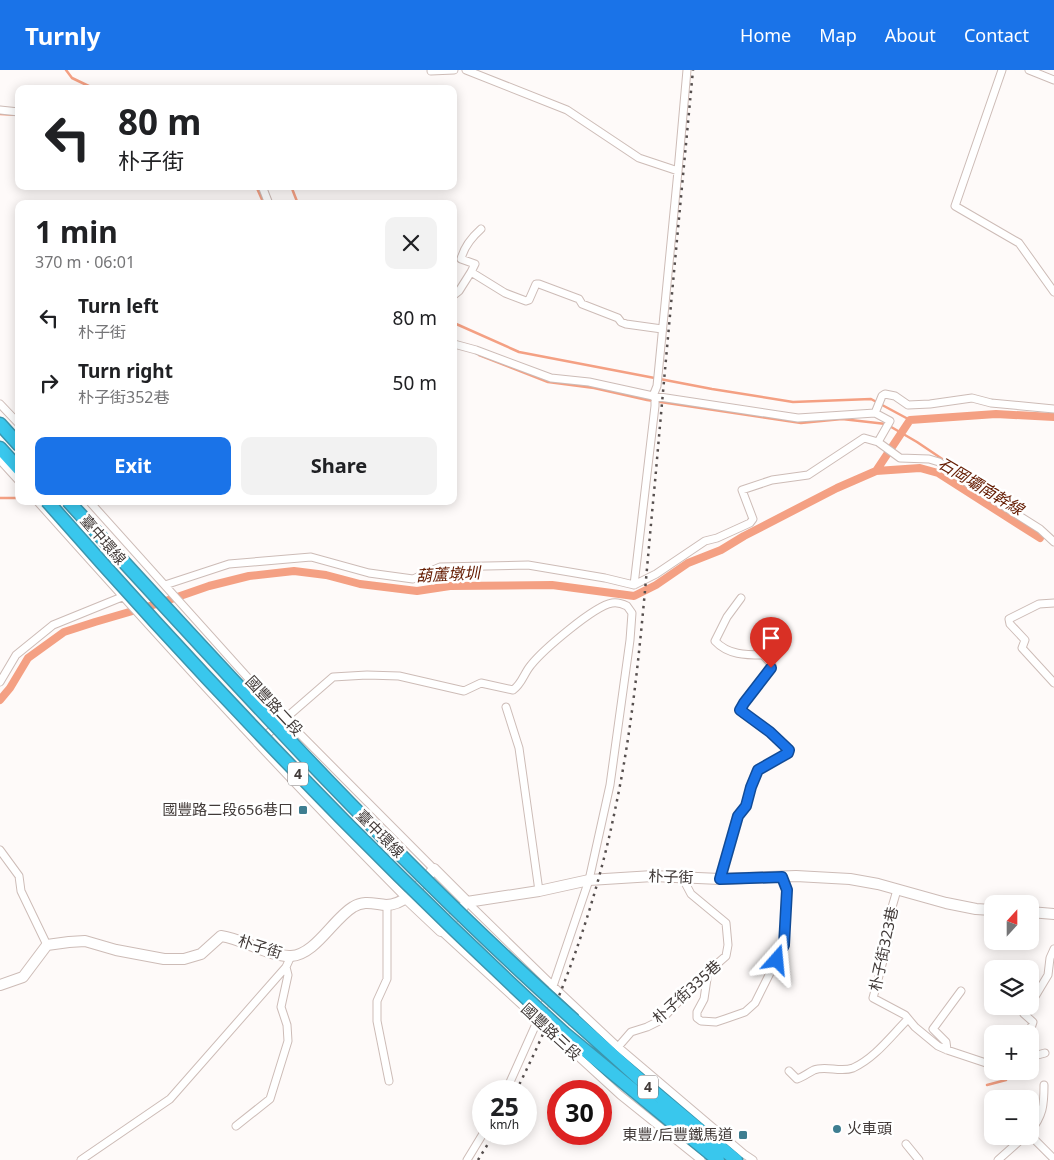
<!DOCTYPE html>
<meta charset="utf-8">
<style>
body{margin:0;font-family:"Noto Sans","Noto Sans TC",sans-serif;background:#f2f2f2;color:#202124;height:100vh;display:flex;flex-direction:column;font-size:19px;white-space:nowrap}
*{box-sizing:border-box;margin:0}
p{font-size:16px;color:#757577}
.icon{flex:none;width:28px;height:28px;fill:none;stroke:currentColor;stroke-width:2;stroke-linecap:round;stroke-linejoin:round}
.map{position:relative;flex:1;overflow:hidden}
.panel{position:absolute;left:15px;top:130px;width:442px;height:305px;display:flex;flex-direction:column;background:#fff;border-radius:10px;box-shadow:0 2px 12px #0003}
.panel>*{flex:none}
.guide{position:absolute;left:15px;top:15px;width:442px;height:105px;border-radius:10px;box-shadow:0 2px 12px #0003;background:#fff;color:#202124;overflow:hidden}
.needle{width:32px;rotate:21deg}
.controls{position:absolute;left:984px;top:825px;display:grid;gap:10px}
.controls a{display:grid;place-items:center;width:55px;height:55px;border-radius:10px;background:#fff;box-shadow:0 2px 12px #0003;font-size:25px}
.speed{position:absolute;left:472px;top:1010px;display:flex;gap:10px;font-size:25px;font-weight:700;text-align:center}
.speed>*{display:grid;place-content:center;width:65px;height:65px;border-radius:50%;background:#fff;box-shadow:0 2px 12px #0003;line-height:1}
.speed small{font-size:12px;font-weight:400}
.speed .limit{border:8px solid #d22;background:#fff;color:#111}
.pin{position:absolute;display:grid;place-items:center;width:42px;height:42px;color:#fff;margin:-51px -21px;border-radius:50% 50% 50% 0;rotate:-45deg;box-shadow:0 0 5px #0007}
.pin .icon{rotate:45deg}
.me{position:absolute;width:55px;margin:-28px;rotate:18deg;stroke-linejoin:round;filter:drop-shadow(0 0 4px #0008)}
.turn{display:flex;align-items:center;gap:18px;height:105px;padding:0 20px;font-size:22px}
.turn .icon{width:65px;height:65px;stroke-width:2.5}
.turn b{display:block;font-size:35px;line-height:42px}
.round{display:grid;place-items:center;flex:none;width:52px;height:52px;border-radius:10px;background:#f2f2f2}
.head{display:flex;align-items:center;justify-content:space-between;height:85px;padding:0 20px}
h1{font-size:30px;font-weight:700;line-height:38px}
.button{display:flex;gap:10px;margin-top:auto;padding:10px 20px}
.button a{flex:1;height:58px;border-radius:10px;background:#1a73e8;color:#fff;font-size:20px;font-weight:700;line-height:58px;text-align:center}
.button a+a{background:#f2f2f2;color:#202124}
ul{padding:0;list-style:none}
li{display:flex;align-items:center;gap:15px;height:65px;padding:0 20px}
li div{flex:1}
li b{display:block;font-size:19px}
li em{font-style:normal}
header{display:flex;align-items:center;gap:30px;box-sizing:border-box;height:70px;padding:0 25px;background:#1a73e8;color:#fff}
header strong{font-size:24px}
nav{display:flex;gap:28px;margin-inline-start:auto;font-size:18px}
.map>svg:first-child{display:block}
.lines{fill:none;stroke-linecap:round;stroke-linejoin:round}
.stream{stroke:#f4a083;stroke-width:2.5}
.canal{stroke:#f4a083;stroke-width:8}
.street-casing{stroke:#cdbcb7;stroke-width:9}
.secondary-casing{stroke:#cdbcb7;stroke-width:12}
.highway-casing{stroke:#3c96ae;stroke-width:15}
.street{stroke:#fff;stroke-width:7}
.secondary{stroke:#fff;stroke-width:10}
.highway{stroke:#39c7ed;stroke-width:12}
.rail{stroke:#564f4e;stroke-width:2.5;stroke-dasharray:2.5 5;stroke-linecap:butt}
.highway-bridge-casing{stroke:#3c96ae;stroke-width:15;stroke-linecap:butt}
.highway-bridge{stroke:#39c7ed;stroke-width:12}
.route-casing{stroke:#114b97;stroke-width:12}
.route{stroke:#1a73e8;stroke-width:9}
.poi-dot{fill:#3e7e91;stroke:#fff;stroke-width:2}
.labels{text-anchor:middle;stroke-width:5;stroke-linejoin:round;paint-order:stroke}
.shield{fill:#fff;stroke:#7a7574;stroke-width:1}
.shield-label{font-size:14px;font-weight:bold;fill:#413a38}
.street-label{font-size:15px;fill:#413a38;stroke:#fff}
.poi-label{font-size:15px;fill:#413a38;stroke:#fff;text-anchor:end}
.water-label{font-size:16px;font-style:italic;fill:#641b00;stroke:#fff}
</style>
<header>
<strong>Turnly</strong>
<nav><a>Home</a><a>Map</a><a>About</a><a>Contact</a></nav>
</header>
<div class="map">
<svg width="1054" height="1090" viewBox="0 0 1054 1090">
<rect width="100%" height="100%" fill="#fefaf9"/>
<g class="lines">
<path class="stream" d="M66,0L72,8L95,19
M0,44L19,45
M256,116L264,134
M291,116L298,134
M454,253L519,282L712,319L793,332L871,329L910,350
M479,285L548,312L594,318L647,330L801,353L842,349L886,354L917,372L972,409L974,413
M0,428H19
M987,1015L1006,1010"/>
<path class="canal" d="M876,401L910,350L996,344L1054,347
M0,630L10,618L28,588L64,562L95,552L160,533L209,516L249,506L294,501L326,505L360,514L417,521L450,516L552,515L634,526L656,515L688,493L721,480L744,466L837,418L876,401L920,398L938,403L1040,468"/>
<g class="street-casing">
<path id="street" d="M466,0L567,40L639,88L678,101L687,0
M1002,0L955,136L1019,173L1054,222
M1029,0L1054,10
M431,1L454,0
M0,40L19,42
M262,116L269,134
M471,202L475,194L461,189C464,177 472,167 481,159
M454,225L459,221L471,202L505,223L526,231L529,230L536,214H539L579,229L582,234L618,248L621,252L626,254L662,259
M454,274L476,280L551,308L589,312L653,326L798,348L875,343L890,351L878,372
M0,334L19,354
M875,343L882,326L885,324L895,326L908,335L930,334L972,328L991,333L1054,339
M0,390L19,411
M37,431C158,566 279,700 407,829
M89,431L285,649L434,799
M165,515L229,494L311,487L369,503L413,509L440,497L528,495L605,508L634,515L656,504L705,471L717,468L750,453L753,449L742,420L772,410L808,405L864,368L878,372L900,388L929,389L939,392L969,414L1040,459L1054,472
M634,515L655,336V329L653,326L657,316L678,101
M1054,533L1039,534L1009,549L1010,554L1025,570L1022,578L1054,613
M0,612L16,585L53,555L122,527
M506,637L519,678L539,821
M257,673L333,607L367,605L399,606L464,621L481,613L513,620C522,614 524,603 531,595C543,580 594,536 612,533C617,532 623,534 627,536L632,543L630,570L610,715L589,810L553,916L506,1021
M0,780L19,806L21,821L47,875
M720,809L738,746L746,736L751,717L757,700L787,683L789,679L770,662L740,641L744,633L771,598L772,595L763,585C746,585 728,585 715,571L727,547L741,528
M897,820L888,851V872L873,928L905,945L915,957L938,976L947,980L992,995
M467,832L553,916L618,977L744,1084L753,1090
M387,835V909L377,931V951L389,1011
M441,861L620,1025L701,1090
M708,902L704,929L697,942V948L701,951L716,952L725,949L745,942L755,933L784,875L787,820L782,807
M1030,935L1048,905L1050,888L1054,879
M1029,964L1033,952L1024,944L1029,936
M618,977L631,962L647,957L661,950L701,908L726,886L728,875L726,853L691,824L682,807
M947,980L946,972L933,959L961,921
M1030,987L1045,983
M789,1001L797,1009C803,1007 808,1003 814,1000C826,995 840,1003 853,998C875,988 891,966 908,949
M236,1056L270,1029L288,971L287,955L281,937L288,905L286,897
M1030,1062C1043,1045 1044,1036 1044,1015
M1030,1065L1054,1089
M906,1074L919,1090
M81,1090L170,1029L286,897L291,886
M467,1090L484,1062
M998,1090L1025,1066"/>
</g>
<g class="secondary-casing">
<path id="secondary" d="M407,829L441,861L463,837
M467,832L539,821L589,810L653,806L720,809L796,806L850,809L878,814L946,833L976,839L992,840
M1030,842L1054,844
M0,915L23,907L47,875L69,872L85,871L116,880L164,889H184L201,884L221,866C244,869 269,887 291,886C315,885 333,849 353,837C364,830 374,834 386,835C407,835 421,813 434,799L467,832"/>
</g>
<g class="highway-casing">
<path id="highway" d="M0,354L19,375
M0,378L19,399
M574,950L645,1014L736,1090
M564,963L718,1090"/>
</g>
<use href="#street" class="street"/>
<use href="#secondary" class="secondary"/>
<use href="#highway" class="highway"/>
<path class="rail" d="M516,1021C561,932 595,838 615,740C638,633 644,522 655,412C667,275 680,137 693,0
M478,1090L494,1064"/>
<g class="highway-bridge-casing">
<path id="highway-bridge" d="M47,431C210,617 382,796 564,963
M68,431C231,609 394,789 574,950"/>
</g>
<use href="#highway-bridge" class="highway-bridge"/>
</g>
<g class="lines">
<g class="route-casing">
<path id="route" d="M771,598L744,633L740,640L770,662L789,680L788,683L758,700L751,717L746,736L738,746L720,809L782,807L787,820L784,875L777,890"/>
</g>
<use href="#route" class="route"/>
</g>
<g class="poi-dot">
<rect x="298" y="735" width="10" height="10" rx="2.5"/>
<circle cx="837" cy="1059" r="5"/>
<rect x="738" y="1060" width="10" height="10" rx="2.5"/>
</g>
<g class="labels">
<g class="shield">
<rect x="288" y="692.5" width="20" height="23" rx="4"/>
<rect x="638" y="1005.5" width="20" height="23" rx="4"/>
</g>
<g class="shield-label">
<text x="298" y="709">4</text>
<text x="648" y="1022">4</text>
</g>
<g class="street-label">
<text transform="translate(103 470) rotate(49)" y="5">臺中環線</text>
<text transform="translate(274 636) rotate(47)" y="5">國豐路二段</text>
<text transform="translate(380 764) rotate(45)" y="5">臺中環線</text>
<text transform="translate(671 807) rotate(2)" y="5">朴子街</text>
<text transform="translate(260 877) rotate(17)" y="5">朴子街</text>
<text transform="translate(884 879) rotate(-78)" y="5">朴子街323巷</text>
<text transform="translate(687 922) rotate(-42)" y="5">朴子街335巷</text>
<text transform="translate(551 962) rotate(43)" y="5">國豐路三段</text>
</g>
<g class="poi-label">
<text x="293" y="745">國豐路二段656巷口</text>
<text x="847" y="1064" text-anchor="start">火車頭</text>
<text x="733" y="1070">東豐/后豐鐵馬道</text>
</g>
<g class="water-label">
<text transform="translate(981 416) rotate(31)" y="6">石岡壩南幹線</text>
<text transform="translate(448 504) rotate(-3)" y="6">葫蘆墩圳</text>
</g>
</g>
</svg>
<div class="controls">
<a><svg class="needle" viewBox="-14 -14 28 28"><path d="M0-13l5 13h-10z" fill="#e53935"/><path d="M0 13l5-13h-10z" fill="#757577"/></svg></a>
<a><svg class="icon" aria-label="layers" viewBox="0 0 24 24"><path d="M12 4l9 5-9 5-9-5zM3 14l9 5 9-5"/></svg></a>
<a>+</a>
<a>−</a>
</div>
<div class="speed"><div>25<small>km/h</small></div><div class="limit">30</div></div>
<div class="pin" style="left:771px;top:598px;background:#d93025"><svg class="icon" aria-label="arrive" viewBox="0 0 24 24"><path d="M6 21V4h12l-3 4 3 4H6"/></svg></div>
<svg class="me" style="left:777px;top:890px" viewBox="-20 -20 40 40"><path d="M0-17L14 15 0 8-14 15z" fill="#1a73e8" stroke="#fff" stroke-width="4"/></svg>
<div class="guide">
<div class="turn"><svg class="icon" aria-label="left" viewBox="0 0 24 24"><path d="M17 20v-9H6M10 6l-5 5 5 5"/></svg><div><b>80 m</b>朴子街</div></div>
</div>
<section class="panel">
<div class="head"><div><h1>1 min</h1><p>370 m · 06:01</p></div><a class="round"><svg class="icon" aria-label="close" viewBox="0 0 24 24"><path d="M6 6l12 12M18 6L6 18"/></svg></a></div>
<ul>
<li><svg class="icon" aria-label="left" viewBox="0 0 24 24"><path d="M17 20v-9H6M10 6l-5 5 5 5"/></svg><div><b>Turn left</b><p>朴子街</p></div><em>80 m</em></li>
<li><svg class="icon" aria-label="right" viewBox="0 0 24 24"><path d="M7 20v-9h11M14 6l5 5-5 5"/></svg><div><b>Turn right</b><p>朴子街352巷</p></div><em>50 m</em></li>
</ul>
<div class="button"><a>Exit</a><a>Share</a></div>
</section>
</div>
